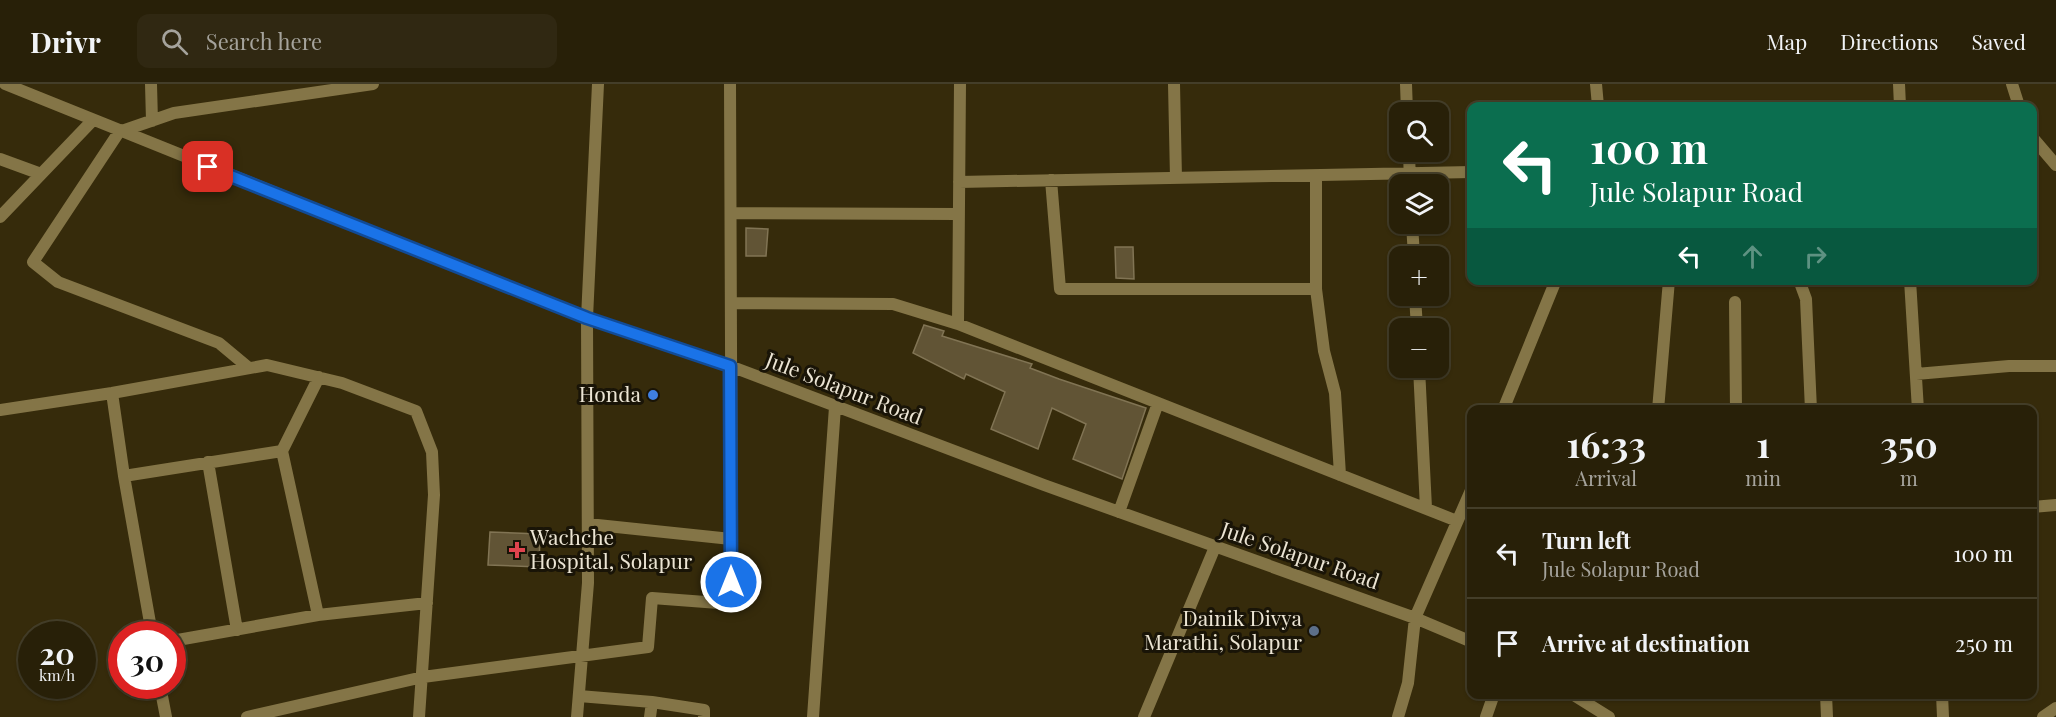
<!DOCTYPE html>
<meta charset="utf-8">
<style>
body{margin:0;font-family:"Playfair Display",serif;background:#302812;color:#f1f3f6;height:100vh;display:flex;flex-direction:column;font-size:22px;white-space:nowrap}
*{box-sizing:border-box;margin:0}
p{font-size:20px;color:#a5a39c}
.icon{flex:none;width:33px;height:33px;fill:none;stroke:currentColor;stroke-width:2;stroke-linecap:round;stroke-linejoin:round}
.map{position:relative;flex:1;overflow:hidden}
.side{position:absolute;left:1467px;top:321px;width:570px;height:294px;display:flex;flex-direction:column;background:#282008;border-radius:12px;box-shadow:0 2px 4px #0004,0 0 0 2px #443e29}
.side>*{flex:none}
.top-card{position:absolute;left:1467px;top:18px;width:570px;height:183px;border-radius:12px;box-shadow:0 2px 4px #0004,0 0 0 2px #443e29;background:#0b6e4f;color:#fff;overflow:hidden}
.fabs{position:absolute;left:1389px;top:18px;display:grid;gap:12px}
.fabs a{display:grid;place-items:center;width:60px;height:60px;border-radius:12px;background:#282008;box-shadow:0 2px 4px #0004,0 0 0 2px #443e29;font-size:30px}
.speed{position:absolute;left:18px;top:537px;display:flex;gap:12px;font-size:30px;font-weight:700;text-align:center}
.speed>*{display:grid;place-content:center;width:78px;height:78px;border-radius:50%;background:#282008;box-shadow:0 2px 4px #0004,0 0 0 2px #443e29;line-height:1}
.speed small{font-size:15px;font-weight:400}
.speed .limit{border:9px solid #d22;background:#fff;color:#111}
.pin{position:absolute;display:grid;place-items:center;width:51px;height:51px;color:#fff;margin:-26px;border-radius:12px;box-shadow:0 3px 9px #0006}
.me{position:absolute;width:66px;margin:-33px;rotate:0deg;stroke-linejoin:round;filter:drop-shadow(0 0 4px #0008)}
.turn{display:flex;align-items:center;gap:21px;height:126px;padding:0 24px;font-size:27px}
.turn .icon{width:78px;height:78px;stroke-width:2.5}
.turn b{display:block;font-size:42px;line-height:51px}
.lanes{display:flex;align-items:center;height:57px;padding:0 24px;background:#0003;justify-content:center;gap:30px;direction:ltr}
.lanes .off{opacity:.35}
.eta{display:flex;justify-content:space-evenly;align-items:center;height:102px;text-align:center}
.eta b{font-size:36px;font-weight:700;line-height:42px}
ul{padding:0;list-style:none}
li{display:flex;align-items:center;gap:18px;height:90px;padding:0 24px;border-top:2px solid #443e29}
li div{flex:1}
li b{display:block;font-size:22px}
li em{font-style:normal}
header{display:flex;align-items:center;gap:36px;box-sizing:border-box;height:84px;padding:0 30px;background:#282008;border-bottom:2px solid #443e29}
header strong{font-size:28px}
nav{display:flex;gap:33px;margin-inline-start:auto;font-size:21px}
.search{width:420px;height:54px;background:#302812;display:flex;align-items:center;gap:15px;box-sizing:border-box;padding:0 21px;border-radius:12px;color:#a5a39c;font-size:22px}
.map>svg:first-child{display:block}
.building{fill:#615435;stroke:#817454;stroke-width:1.5}
.lines{fill:none;stroke-linecap:round;stroke-linejoin:round}
.minor{stroke:#847547;stroke-width:12}
.route-casing{stroke:#114b97;stroke-width:15}
.route{stroke:#1a73e8;stroke-width:10}
.shop-dot{fill:#3f7fe0;stroke:#191407;stroke-width:2}
.health-dot{fill:#e0444e;stroke:#191407;stroke-width:2}
.service-dot{fill:#5c6f8a;stroke:#191407;stroke-width:2}
.labels{text-anchor:middle;stroke-width:6;stroke-linejoin:round;paint-order:stroke}
.street-label{font-size:21px;fill:#ece5d4;stroke:#191407}
.poi-label{font-size:21px;fill:#ece5d4;stroke:#191407;text-anchor:end}
</style>
<header>
<strong>Drivr</strong>
<div class="search"><svg class="icon" aria-label="search" viewBox="0 0 24 24"><circle cx="10" cy="10" r="6"/><path d="M15 15l6 6"/></svg>Search here</div>
<nav><a>Map</a><a>Directions</a><a>Saved</a></nav>
</header>
<div class="map">
<svg width="2056" height="633" viewBox="0 0 2056 633">
<rect width="100%" height="100%" fill="#362b0b"/>
<path class="building" d="M746,144L768,145L766,172H746Z
M1115,163H1133L1134,195L1116,194Z
M924,241L944,247L942,252L1032,280L1030,284L1059,295L1146,324L1122,395L1073,375L1086,340L1052,324L1038,365L991,345L1005,308L966,290L964,295L913,269Z
M490,448L540,450L539,483L488,481Z"/>
<g class="lines">
<path class="minor" d="M5,0L587,234L730,282L1044,401L1415,534L1472,558
M151,0L152,37
M960,0L958,240L1457,437
M1174,0L1176,94
M1406,0L1407,28
M1596,0L1598,22
M1899,0L1900,22
M2012,0L2019,22
M2032,53L2056,81
M1409,68L1410,100
M0,75L41,90
M1316,92V205L1324,267L1335,309L1340,391
M1051,96L1060,205H1316
M959,98L1472,88
M732,129L958,130
M0,133L92,37
M1412,140L1414,172
M1799,196L1806,215L1811,326
M1910,196L1918,326
M1415,212L1417,244
M1735,218L1736,326
M731,219L893,220L958,240
M249,284L219,259L58,198L33,178L119,48L174,29L373,0
M1419,284L1426,424
M1916,290L2009,282H2056
M112,309L124,392L282,367
M0,326L112,309L267,281L342,299L416,327L432,368L434,411L419,633
M1503,326L1556,196
M1658,326L1669,196
M208,378L237,546
M124,392L152,550
M2032,423L2056,421
M1119,428L1158,319
M588,440L731,455
M318,531L282,367L319,293
M172,557L318,531L427,519
M160,602L166,633
M1572,610L1609,633
M1826,610L1827,633
M1942,610L1943,633
M579,612L652,618L704,626V633
M247,633L423,593L648,563L652,514L732,520L730,0
M577,633L588,499L587,234L598,0
M650,633L652,618
M813,633L835,323
M1144,633L1215,463
M1398,633L1408,599L1415,534L1472,404
M1486,633L1494,610
M2043,633L2056,624"/>
</g>
<g class="lines">
<g class="route-casing">
<path id="route" d="M208,83L587,234L730,282L731,498"/>
</g>
<use href="#route" class="route"/>
</g>
<circle class="shop-dot" cx="653" cy="311" r="6"/>
<path class="health-dot" d="M514 457h6v6h6v6h-6v6h-6v-6h-6v-6h6z"/>
<circle class="service-dot" cx="1314" cy="547" r="6"/>
<g class="labels">
<g class="street-label">
<text transform="translate(844 305) rotate(21)" y="7">Jule Solapur Road</text>
<text transform="translate(1300 472) rotate(19)" y="7">Jule Solapur Road</text>
</g>
<g class="poi-label">
<text x="641" y="318">Honda</text>
<text x="530" y="461" text-anchor="start">Wachche<tspan x="530" dy="24">Hospital, Solapur</tspan></text>
<text x="1302" y="542">Dainik Divya<tspan x="1302" dy="24">Marathi, Solapur</tspan></text>
</g>
</g>
</svg>
<div class="fabs">
<a><svg class="icon" aria-label="search" viewBox="0 0 24 24"><circle cx="10" cy="10" r="6"/><path d="M15 15l6 6"/></svg></a>
<a><svg class="icon" aria-label="layers" viewBox="0 0 24 24"><path d="M12 4l9 5-9 5-9-5zM3 14l9 5 9-5"/></svg></a>
<a>+</a>
<a>−</a>
</div>
<div class="speed"><div>20<small>km/h</small></div><div class="limit">30</div></div>
<div class="pin" style="left:208px;top:83px;background:#d93025"><svg class="icon" aria-label="arrive" viewBox="0 0 24 24"><path d="M6 21V4h12l-3 4 3 4H6"/></svg></div>
<svg class="me" style="left:731px;top:498px" viewBox="-20 -20 40 40"><circle r="17" fill="#1a73e8" stroke="#fff" stroke-width="3"/><path d="M0-11L8 9 0 5-8 9z" fill="#fff"/></svg>
<div class="top-card">
<div class="turn"><svg class="icon" aria-label="left" viewBox="0 0 24 24"><path d="M17 20v-9H6M10 6l-5 5 5 5"/></svg><div><b>100 m</b>Jule Solapur Road</div></div>
<div class="lanes"><svg class="icon" aria-label="left" viewBox="0 0 24 24"><path d="M17 20v-9H6M10 6l-5 5 5 5"/></svg><svg class="icon off" aria-label="ahead" viewBox="0 0 24 24"><path d="M12 20V5M6 11l6-6 6 6"/></svg><svg class="icon off" aria-label="right" viewBox="0 0 24 24"><path d="M7 20v-9h11M14 6l5 5-5 5"/></svg></div>
</div>
<section class="side">
<div class="eta">
<div><b>16:33</b><p>Arrival</p></div>
<div><b>1</b><p>min</p></div>
<div><b>350</b><p>m</p></div>
</div>
<ul>
<li><svg class="icon" aria-label="left" viewBox="0 0 24 24"><path d="M17 20v-9H6M10 6l-5 5 5 5"/></svg><div><b>Turn left</b><p>Jule Solapur Road</p></div><em>100 m</em></li>
<li><svg class="icon" aria-label="arrive" viewBox="0 0 24 24"><path d="M6 21V4h12l-3 4 3 4H6"/></svg><div><b>Arrive at destination</b></div><em>250 m</em></li>
</ul>
</section>
</div>
